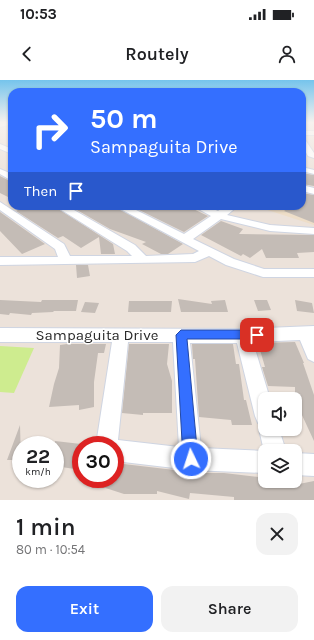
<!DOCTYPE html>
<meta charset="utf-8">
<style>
body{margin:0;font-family:Karla,sans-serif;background:#f2f2f2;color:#202124;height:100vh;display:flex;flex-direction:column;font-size:15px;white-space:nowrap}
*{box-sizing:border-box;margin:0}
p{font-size:13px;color:#757577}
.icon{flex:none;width:22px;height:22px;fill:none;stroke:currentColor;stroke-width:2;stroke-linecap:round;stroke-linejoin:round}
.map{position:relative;height:420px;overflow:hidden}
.details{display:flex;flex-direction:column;background:#fff;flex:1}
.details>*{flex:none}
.guide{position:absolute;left:8px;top:8px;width:298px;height:122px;border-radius:12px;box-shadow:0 1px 3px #0004;background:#346fff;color:#fff;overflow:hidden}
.fabs{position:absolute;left:258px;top:312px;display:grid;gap:8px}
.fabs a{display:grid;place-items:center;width:44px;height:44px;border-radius:8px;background:#fff;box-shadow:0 1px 3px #0004;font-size:20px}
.speed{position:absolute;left:12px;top:356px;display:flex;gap:8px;font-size:20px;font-weight:700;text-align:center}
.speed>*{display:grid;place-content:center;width:52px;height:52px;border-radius:50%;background:#fff;box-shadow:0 1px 3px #0004;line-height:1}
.speed small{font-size:10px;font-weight:400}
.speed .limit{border:6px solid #d22;background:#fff;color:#111}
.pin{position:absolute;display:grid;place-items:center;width:34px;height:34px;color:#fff;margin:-17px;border-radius:8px;box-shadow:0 2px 6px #0006}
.me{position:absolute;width:44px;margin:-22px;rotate:356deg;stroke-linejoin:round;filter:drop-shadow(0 0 3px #0008)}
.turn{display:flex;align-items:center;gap:14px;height:84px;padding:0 16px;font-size:18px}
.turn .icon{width:52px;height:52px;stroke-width:2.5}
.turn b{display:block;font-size:28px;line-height:34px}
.then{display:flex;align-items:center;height:38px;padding:0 16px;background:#0003;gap:8px;font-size:15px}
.round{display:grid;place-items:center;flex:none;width:42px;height:42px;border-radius:12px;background:#f2f2f2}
.headline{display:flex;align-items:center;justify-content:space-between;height:68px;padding:0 16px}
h1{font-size:24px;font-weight:600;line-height:30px}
.action{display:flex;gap:8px;margin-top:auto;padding:8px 16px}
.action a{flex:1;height:46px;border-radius:12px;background:#346fff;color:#fff;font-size:16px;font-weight:600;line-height:46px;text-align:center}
.action a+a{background:#f2f2f2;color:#202124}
.status{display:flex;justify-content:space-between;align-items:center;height:28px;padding:0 20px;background:#fff;direction:ltr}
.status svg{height:11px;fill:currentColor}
header{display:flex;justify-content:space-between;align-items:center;height:52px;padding:0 16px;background:#fff;font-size:18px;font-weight:600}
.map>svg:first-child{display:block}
.education{fill:#eedec8}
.pitch{fill:#ceec8f}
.building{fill:#c4bcb6}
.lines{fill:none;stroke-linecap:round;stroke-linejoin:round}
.minor-casing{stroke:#cfd5e2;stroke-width:2}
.minor{fill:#fff;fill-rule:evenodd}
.route{fill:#346fff;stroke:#2248a6}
.labels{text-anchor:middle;stroke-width:3;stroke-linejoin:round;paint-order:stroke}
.street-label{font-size:15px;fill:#292929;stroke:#fff}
</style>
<div class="status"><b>10:53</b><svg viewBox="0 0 49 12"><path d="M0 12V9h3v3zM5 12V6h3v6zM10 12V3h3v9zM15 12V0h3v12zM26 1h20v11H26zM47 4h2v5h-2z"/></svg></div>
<header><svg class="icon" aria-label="back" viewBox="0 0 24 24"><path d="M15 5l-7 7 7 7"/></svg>Routely<svg class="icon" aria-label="person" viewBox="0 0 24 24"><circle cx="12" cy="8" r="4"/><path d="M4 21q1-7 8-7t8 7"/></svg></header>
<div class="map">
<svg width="314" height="420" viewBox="0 0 314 420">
<rect width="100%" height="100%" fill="#ece2da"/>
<path class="education" d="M314,120V145L255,126H302Z"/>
<path class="pitch" d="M0,266L34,268L14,313L0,312Z"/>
<path class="building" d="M302,93L314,95V106L302,104Z
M0,96L12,102V119L0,113Z
M302,113L314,115V143L284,131L291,126H302Z
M26,126H32L38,129L54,126L113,164L115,174H101L99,157L81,168L63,156L58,158L16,131Z
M70,126H114L183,164L168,174H161L142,164L146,162L110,149Z
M131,126H187L208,136L184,152Z
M0,132L45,164L22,174L0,151Z
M221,141L243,149L239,154L314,155V172L297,173L299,178H266L262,169L250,178L243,174L241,176L201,155Z
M76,185H88L90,196L77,198Z
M178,219L212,224L211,221L225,220L228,232H181Z
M0,220L41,222L42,220H78L76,231H54L53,232L32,233L31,235L10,233L9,235L0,234Z
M254,220H267L271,230L258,231Z
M295,220L312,223L314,233L297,231Z
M129,221H172L171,232H128Z
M85,222L99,223L95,233L81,232Z
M295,262L304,283H303L314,315V361L295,320V307L268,306L262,287H265L258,263Z
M67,264H106L104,273H98L94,302V327L79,330V325L49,327L54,304L59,288L60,265Z
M129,264H169L167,284L172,301V333H143V335L122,333Z
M192,264H233L236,284H239L244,320H246L252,345H232L231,340L199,337L195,279H193Z
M20,345L21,380H7Z
M55,361L81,364V390L55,386Z
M115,383L200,393H224L259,397V401H293L294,405L314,401V420H234V417L190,413L189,419L157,411V414H124L84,401V399H115Z"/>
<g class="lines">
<g class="minor-casing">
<path id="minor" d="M4,42H12V44L0,47V43Z
M302,51H314V55H302Z
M302,57L304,58L314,73V78L308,76L302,65Z
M0,64L12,69V74L0,69Z
M302,87L314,90V94L302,91Z
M0,89L12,94V101L0,94Z
M302,105L314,108V114L302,111Z
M0,122L64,164L70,176H132L127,171L55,126H67L135,165L146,176L193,174L199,171L115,126H128L184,154L211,136L193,126H206L218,131L226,126H238L227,135L270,145L314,148V154L270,151L221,139L193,159L234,179L264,189H314V197H263L226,185L209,176L195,182L0,185V177H58L55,169L0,130Z
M314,246V282L308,279L300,260L253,262L270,319H265V349H279L286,371H265V393L191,390L115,381V365H96L112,262H0V248L243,249ZM128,262H173L179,367L118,360ZM190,263H237L255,336L258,343L261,344L259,349L264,371L201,368Z
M295,373L314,374V396L295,395Z"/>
</g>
<use href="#minor" class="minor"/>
</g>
<linearGradient id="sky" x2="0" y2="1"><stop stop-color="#75c4ec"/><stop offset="0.42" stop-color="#f6f2ee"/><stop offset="1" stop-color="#f6f2ee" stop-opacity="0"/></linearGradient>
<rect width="314" height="101" fill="url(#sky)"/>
<path class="route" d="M181,250H257L262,255L257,259H187L198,379L196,384L191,386L186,384L183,379L176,255Z"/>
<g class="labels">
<g class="street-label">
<text x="97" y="260">Sampaguita Drive</text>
</g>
</g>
</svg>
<div class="fabs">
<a><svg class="icon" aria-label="sound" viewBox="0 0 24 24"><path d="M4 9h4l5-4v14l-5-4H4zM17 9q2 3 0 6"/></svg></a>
<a><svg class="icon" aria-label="layers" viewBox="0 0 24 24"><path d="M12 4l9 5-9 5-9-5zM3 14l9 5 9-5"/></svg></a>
</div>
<div class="speed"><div>22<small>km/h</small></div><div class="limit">30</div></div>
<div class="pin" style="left:257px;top:255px;background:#d93025"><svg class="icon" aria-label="arrive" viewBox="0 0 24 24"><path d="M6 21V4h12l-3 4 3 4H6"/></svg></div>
<svg class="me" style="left:191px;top:379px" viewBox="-20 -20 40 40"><circle r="17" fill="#346fff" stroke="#fff" stroke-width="3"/><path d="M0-11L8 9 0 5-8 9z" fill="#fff"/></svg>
<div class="guide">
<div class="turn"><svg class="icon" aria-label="right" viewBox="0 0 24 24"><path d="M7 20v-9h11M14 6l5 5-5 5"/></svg><div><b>50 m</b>Sampaguita Drive</div></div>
<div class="then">Then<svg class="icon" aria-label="arrive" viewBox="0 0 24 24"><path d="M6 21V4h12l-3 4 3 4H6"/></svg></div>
</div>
</div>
<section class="details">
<div class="headline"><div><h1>1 min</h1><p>80 m · 10:54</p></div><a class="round"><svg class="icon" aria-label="close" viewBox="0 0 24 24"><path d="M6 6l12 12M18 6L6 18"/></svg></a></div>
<div class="action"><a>Exit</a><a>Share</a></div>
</section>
